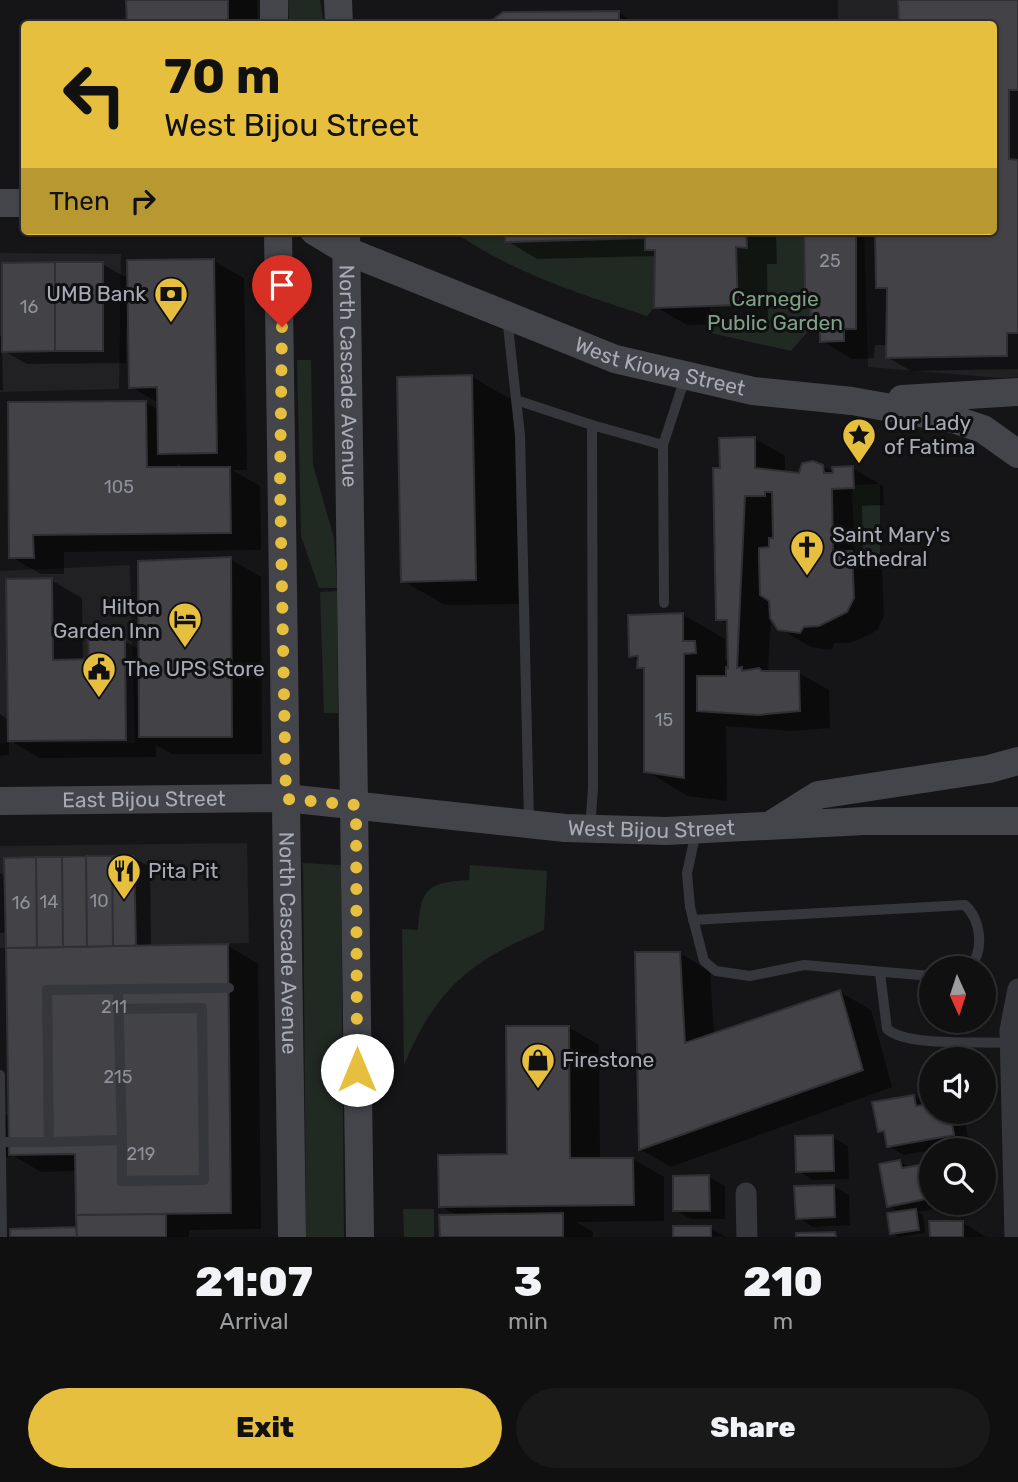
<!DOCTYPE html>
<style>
body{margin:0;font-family:Rubik,sans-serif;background:#19191a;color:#f1f3f6;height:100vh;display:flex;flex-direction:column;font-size:26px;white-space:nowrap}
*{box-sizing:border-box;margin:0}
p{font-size:23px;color:#9c9d9f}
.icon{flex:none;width:38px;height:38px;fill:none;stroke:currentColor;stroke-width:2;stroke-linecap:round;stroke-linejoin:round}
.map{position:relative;height:1237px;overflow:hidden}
.side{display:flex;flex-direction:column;background:#101011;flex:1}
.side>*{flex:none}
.top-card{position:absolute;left:21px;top:21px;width:976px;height:214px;border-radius:7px;box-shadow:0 2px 5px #0004,0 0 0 2px #303031;background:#e6bf3e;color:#111;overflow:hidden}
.needle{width:46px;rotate:177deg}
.fabs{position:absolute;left:919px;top:956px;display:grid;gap:14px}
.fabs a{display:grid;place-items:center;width:77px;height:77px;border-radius:50%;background:#101011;box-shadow:0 2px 5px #0004,0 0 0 2px #303031;font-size:35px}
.pin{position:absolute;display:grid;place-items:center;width:60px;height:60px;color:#fff;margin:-72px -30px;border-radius:50% 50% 50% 0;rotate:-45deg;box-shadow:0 0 7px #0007}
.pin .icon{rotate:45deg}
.me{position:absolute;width:77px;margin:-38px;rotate:0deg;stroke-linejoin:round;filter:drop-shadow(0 0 5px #0008)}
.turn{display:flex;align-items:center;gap:24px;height:147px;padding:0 28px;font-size:32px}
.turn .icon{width:91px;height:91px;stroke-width:2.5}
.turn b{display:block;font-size:49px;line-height:60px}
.then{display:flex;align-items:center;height:66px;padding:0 28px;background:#0003;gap:14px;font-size:26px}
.eta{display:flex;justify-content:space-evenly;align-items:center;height:119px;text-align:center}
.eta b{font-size:42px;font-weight:800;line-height:49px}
.button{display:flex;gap:14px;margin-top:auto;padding:14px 28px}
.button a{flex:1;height:80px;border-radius:42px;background:#e6bf3e;color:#111;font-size:28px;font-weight:800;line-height:80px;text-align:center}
.button a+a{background:#19191a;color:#f1f3f6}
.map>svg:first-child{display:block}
.built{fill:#212124}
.green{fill:#212923}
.shadow{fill:#0007;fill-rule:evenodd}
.building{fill:#424247;stroke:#302f33;stroke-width:2}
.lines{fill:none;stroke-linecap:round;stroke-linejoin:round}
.lane{stroke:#36373c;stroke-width:10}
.street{stroke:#36373c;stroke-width:21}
.secondary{stroke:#44454b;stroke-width:28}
.route{stroke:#e6bf3e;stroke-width:12;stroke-dasharray:0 21.6}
.labels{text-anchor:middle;stroke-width:6;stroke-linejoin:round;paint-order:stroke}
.number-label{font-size:18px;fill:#8e919a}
.poi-label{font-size:21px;fill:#a8abb6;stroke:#101012;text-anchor:start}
.park-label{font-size:21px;fill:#80a085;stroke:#101012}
.street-label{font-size:21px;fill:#a8abb6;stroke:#101012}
</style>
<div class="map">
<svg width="1018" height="1237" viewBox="0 0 1018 1237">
<rect width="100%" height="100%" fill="#151517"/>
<path class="built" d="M838,0H1018V377L1000,378L868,367L864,231H994V24H838Z
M0,253L121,254L119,389L0,392Z
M130,565L135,743H0V571Z
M247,843L249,943L0,948V846Z"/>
<path class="green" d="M288,0H320L324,24H289Z
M453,231H505L506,242L645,238V250H655L654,308L647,316C581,294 510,272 453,231Z
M746,231H804L805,292H811L810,329L791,351L711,333L710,307L738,305L736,247H747Z
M297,360H311L313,465L334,538L337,588H319L301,536Z
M880,484V554H855L852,491L855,485Z
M337,591L338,709V713H324L320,592Z
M303,863L341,865L344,1237H306Z
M470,865L547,871L544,930C469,962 436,989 404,1065L402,929L418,930C421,890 426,882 469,880Z
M403,1209H434V1237H404Z"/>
<path class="shadow" d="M128,0H257L258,24H128Z
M899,0H1018V369L911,371L887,357L888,345H875L874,358L852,359L822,341V334L812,328V295L807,291L806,231H994V163H1000L997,103H994V24H901Z
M619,13L634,22L650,24H490L503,14Z
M507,231H770L776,235L777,264H767L768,322L687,325L656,307V256L537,259L507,241Z
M213,261L244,278L247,470H232L260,486L261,550L64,552V574H41L11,557L146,403L159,410V403L131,387L130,328H126V363L27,364L2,350L3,390H0V336L4,338L102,264L129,279ZM177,463L186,469H177Z
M472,377L514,401L519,604L445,605L403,581Z
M754,438L785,456V472L800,475L822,466L835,473L852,468L883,486L884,505L862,506L863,559L882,570L884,616L878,629L871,634L850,643H835L831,650L811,647L780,629L771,616L768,673H799L829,690L830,728L790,731L726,726L727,801L688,796L646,771L645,671L639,667V661L631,656L682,614L725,639V660L730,663L729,625L718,618L721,470Z
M230,559L261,577L262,754H172L156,745V757L40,758L9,740V755L0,756V714L9,720L51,580L82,598L83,661H90L124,641L140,650Z
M134,858L150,867L151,947L228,946L258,964L261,1229L189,1230V1237H12V1230L78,1229L77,1171L41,1172L14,1156L0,1158V1112L10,1117L7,933H0V873L6,877Z
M679,953L710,971L714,1035L840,992L871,1010L892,1087L671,1167L640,1149Z
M568,1027L599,1045L600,1160L633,1159L664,1177V1221L576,1222L593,1232V1237H442L458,1216L440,1206L509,1156Z
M914,1096L931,1105V1111H963L969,1143L904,1155L888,1146L886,1135L879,1131Z
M832,1137L848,1146L849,1179L813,1180L798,1171Z
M900,1162L912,1168L931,1165V1202L966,1203L917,1212L923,1215L925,1233L899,1237L892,1233L902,1213L889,1206Z
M709,1177L725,1186V1219H691L675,1210Z
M833,1186L849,1195L850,1225L813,1227L798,1218Z
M962,1222L986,1237H931Z
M710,1228L726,1237H674Z"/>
<path class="building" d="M126,0H228V24H127Z
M898,0H1018V90H1009V159L1018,160V333H1007V356L886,358L887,288H876L875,231H994V162H998L994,24H899Z
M619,11V21L645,20V24H487L503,12Z
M505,231H746L747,248L736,247L738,305L654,308L655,250H645V238L505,242Z
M804,231H856V329H844V341L820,342V329H810L811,292H805Z
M214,259L217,453L158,454L157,387L129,388L127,260Z
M55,262V351L2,352V263Z
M55,262H103V351H55Z
M472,375L476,580L401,582L397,377Z
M146,401L147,467H230L231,533L33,535L34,558H9L8,402Z
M755,437V468L799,473L802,463L813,461L823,465L824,473H833L832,467L853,466L854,488L832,489L833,551H852L854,598L847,612L819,626L804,627L800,633L778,630L770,618L769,601L760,595L759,560V548L769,547V538H773L772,492H765V496H745L737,668L742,667V671L759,668L762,671H799L800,711L758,715L697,711V676H726V667L728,668L727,620H716L713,468H720L719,438Z
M231,557L232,737H139L138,561Z
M52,578L53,660L89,659L88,640L125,639L126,740L8,741L6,579Z
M683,613V641H695L696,653L684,654V778L644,772V668H637L638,656L629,657L628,615Z
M86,856L87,947H63L62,857Z
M86,856H112L113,946L87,947Z
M112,856H134L136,946H113Z
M36,857H62L63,947L37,948Z
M36,857L37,948H6L4,858Z
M228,944L231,1213L76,1215L75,1154L9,1155L6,948Z
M635,952H680L685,1043L840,990L863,1070L639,1150Z
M506,1026H569L570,1158H633L634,1205L439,1207L438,1155L507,1154Z
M914,1095L916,1106L931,1104V1111H950L954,1135L887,1147L884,1131L878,1132L872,1102Z
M833,1135L834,1171L796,1172L795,1136Z
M900,1160L902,1168L931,1163V1198L887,1207L879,1164Z
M709,1175L710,1211H673V1176Z
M834,1185L835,1217L796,1219L794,1186Z
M916,1209L919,1230L890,1234L887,1213Z
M563,1213V1237H440L439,1215Z
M166,1214V1237H77L76,1215Z
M929,1221H963V1237H930Z
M673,1226H711V1237H673Z
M76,1227L77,1237H10V1229Z
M835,1232L836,1237H796V1233Z"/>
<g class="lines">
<path class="lane" d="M507,317L520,435L529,822
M516,400L592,425L593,788L590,829
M592,425L663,445
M664,603L663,445L685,378
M696,832L687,873L690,907L704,961L716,971L750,976L804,965L931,976
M693,920L965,905C981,920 985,951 969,968
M880,973L887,1029C906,1047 982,1041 1010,1043
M118,989L122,1140L49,1142L47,990L219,988H229
M119,1009L202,1008L204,1180L122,1181V1140
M0,1075L2,1237
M1,1142H49"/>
<path class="street" d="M746,1193L747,1237
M1015,1237L1010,1030L1018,989"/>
<g class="secondary">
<path d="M274,0V24"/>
<path d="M338,0L339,24"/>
<path d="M0,203H24"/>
<path id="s1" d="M278,231L292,1237"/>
<path id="s2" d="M314,231L347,251L615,359L753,391L852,401L953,419L983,429L1018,454"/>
<path id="s3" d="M346,231L360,1237"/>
<path d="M902,399L1018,392"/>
<path id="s4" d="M0,801L286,798L565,828L666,831L865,821H1018"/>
<path d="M772,824L818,795L989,769L1018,761"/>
</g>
</g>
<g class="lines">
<path class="route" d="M282,327L280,484L286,799L356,805L357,1070"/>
</g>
<defs>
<g id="bank-pin" transform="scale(1.75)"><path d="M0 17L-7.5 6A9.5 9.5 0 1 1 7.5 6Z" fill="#e6bf3e" stroke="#101012"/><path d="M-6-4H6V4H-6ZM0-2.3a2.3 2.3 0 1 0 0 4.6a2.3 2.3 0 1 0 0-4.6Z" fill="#111"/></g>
<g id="sight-pin" transform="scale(1.75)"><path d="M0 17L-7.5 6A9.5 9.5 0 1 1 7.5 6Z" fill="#e6bf3e" stroke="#101012"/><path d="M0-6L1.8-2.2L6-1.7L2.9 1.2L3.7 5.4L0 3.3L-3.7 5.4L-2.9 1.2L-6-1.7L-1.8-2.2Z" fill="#111"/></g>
<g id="church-pin" transform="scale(1.75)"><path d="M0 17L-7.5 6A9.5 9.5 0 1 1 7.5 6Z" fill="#e6bf3e" stroke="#101012"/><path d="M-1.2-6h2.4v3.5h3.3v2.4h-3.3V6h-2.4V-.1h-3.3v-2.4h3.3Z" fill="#111"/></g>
<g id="hotel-pin" transform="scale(1.75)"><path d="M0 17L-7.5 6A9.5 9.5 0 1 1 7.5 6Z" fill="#e6bf3e" stroke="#101012"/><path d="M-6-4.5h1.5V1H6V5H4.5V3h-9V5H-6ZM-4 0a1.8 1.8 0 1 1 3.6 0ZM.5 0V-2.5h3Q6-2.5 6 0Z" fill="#111"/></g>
<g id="civic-pin" transform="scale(1.75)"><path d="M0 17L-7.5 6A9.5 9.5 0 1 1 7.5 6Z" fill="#e6bf3e" stroke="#101012"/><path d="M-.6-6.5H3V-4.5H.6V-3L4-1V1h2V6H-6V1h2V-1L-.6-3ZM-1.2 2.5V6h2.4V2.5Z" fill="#111"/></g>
<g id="restaurant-pin" transform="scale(1.75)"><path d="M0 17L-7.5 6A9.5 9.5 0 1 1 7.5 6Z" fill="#e6bf3e" stroke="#101012"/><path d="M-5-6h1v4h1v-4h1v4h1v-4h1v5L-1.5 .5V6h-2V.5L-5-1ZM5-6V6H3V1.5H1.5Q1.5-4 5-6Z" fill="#111"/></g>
<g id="shop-pin" transform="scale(1.75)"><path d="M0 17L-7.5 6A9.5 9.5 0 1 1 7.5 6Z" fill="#e6bf3e" stroke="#101012"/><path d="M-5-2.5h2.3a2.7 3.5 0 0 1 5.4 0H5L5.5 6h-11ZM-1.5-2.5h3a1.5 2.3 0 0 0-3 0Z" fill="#111"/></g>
</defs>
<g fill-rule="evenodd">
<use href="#bank-pin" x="171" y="294"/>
<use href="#sight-pin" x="859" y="435"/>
<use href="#church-pin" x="807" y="547"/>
<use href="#hotel-pin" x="185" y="619"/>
<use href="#civic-pin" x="99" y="669"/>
<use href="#restaurant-pin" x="124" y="871"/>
<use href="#shop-pin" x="538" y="1060"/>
</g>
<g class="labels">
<g class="number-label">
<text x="830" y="267">25</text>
<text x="29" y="313">16</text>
<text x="119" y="493">105</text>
<text x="664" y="726">15</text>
<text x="99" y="907">10</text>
<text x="49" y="908">14</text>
<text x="21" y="909">16</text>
<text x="114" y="1013">211</text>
<text x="118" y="1083">215</text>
<text x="141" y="1160">219</text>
</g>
<g class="poi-label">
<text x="146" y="301" text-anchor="end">UMB Bank</text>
<text x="884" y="430">Our Lady<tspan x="884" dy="24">of Fatima</tspan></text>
<text x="832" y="542">Saint Mary's<tspan x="832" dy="24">Cathedral</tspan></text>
<text x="160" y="614" text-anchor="end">Hilton<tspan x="160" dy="24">Garden Inn</tspan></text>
<text x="124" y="676">The UPS Store</text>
<text x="148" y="878">Pita Pit</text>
<text x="562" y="1067">Firestone</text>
</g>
<g class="park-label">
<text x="775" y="306">Carnegie<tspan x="775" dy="24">Public Garden</tspan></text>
</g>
<g class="street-label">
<text dy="7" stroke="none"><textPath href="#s2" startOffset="373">West Kiowa Street</textPath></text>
<text dy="7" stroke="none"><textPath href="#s3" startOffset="145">North Cascade Avenue</textPath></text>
<text dy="7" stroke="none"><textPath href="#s4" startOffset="144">East Bijou Street</textPath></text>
<text dy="7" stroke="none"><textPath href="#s4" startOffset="653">West Bijou Street</textPath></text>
<text dy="7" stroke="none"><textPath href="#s1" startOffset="712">North Cascade Avenue</textPath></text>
</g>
</g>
</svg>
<div class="fabs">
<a><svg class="needle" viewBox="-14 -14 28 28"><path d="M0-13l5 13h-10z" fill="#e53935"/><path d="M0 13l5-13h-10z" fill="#9c9d9f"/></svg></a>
<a><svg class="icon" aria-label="sound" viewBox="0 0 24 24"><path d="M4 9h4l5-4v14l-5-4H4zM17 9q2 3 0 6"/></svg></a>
<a><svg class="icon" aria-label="search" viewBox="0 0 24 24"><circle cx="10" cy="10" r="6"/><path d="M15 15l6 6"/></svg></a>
</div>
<div class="pin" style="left:282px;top:327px;background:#d93025"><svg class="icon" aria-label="arrive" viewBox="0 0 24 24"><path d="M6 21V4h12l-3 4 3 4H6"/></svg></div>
<svg class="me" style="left:357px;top:1070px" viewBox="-20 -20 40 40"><circle r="19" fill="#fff"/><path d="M0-13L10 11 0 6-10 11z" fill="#e6bf3e"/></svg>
<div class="top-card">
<div class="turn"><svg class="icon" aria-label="left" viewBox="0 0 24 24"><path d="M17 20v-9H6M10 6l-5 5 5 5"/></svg><div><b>70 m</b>West Bijou Street</div></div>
<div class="then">Then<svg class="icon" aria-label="right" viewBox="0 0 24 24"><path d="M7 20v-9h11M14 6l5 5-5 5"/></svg></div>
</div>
</div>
<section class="side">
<div class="eta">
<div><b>21:07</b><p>Arrival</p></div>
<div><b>3</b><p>min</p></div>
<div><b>210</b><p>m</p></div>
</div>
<div class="button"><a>Exit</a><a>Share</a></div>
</section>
